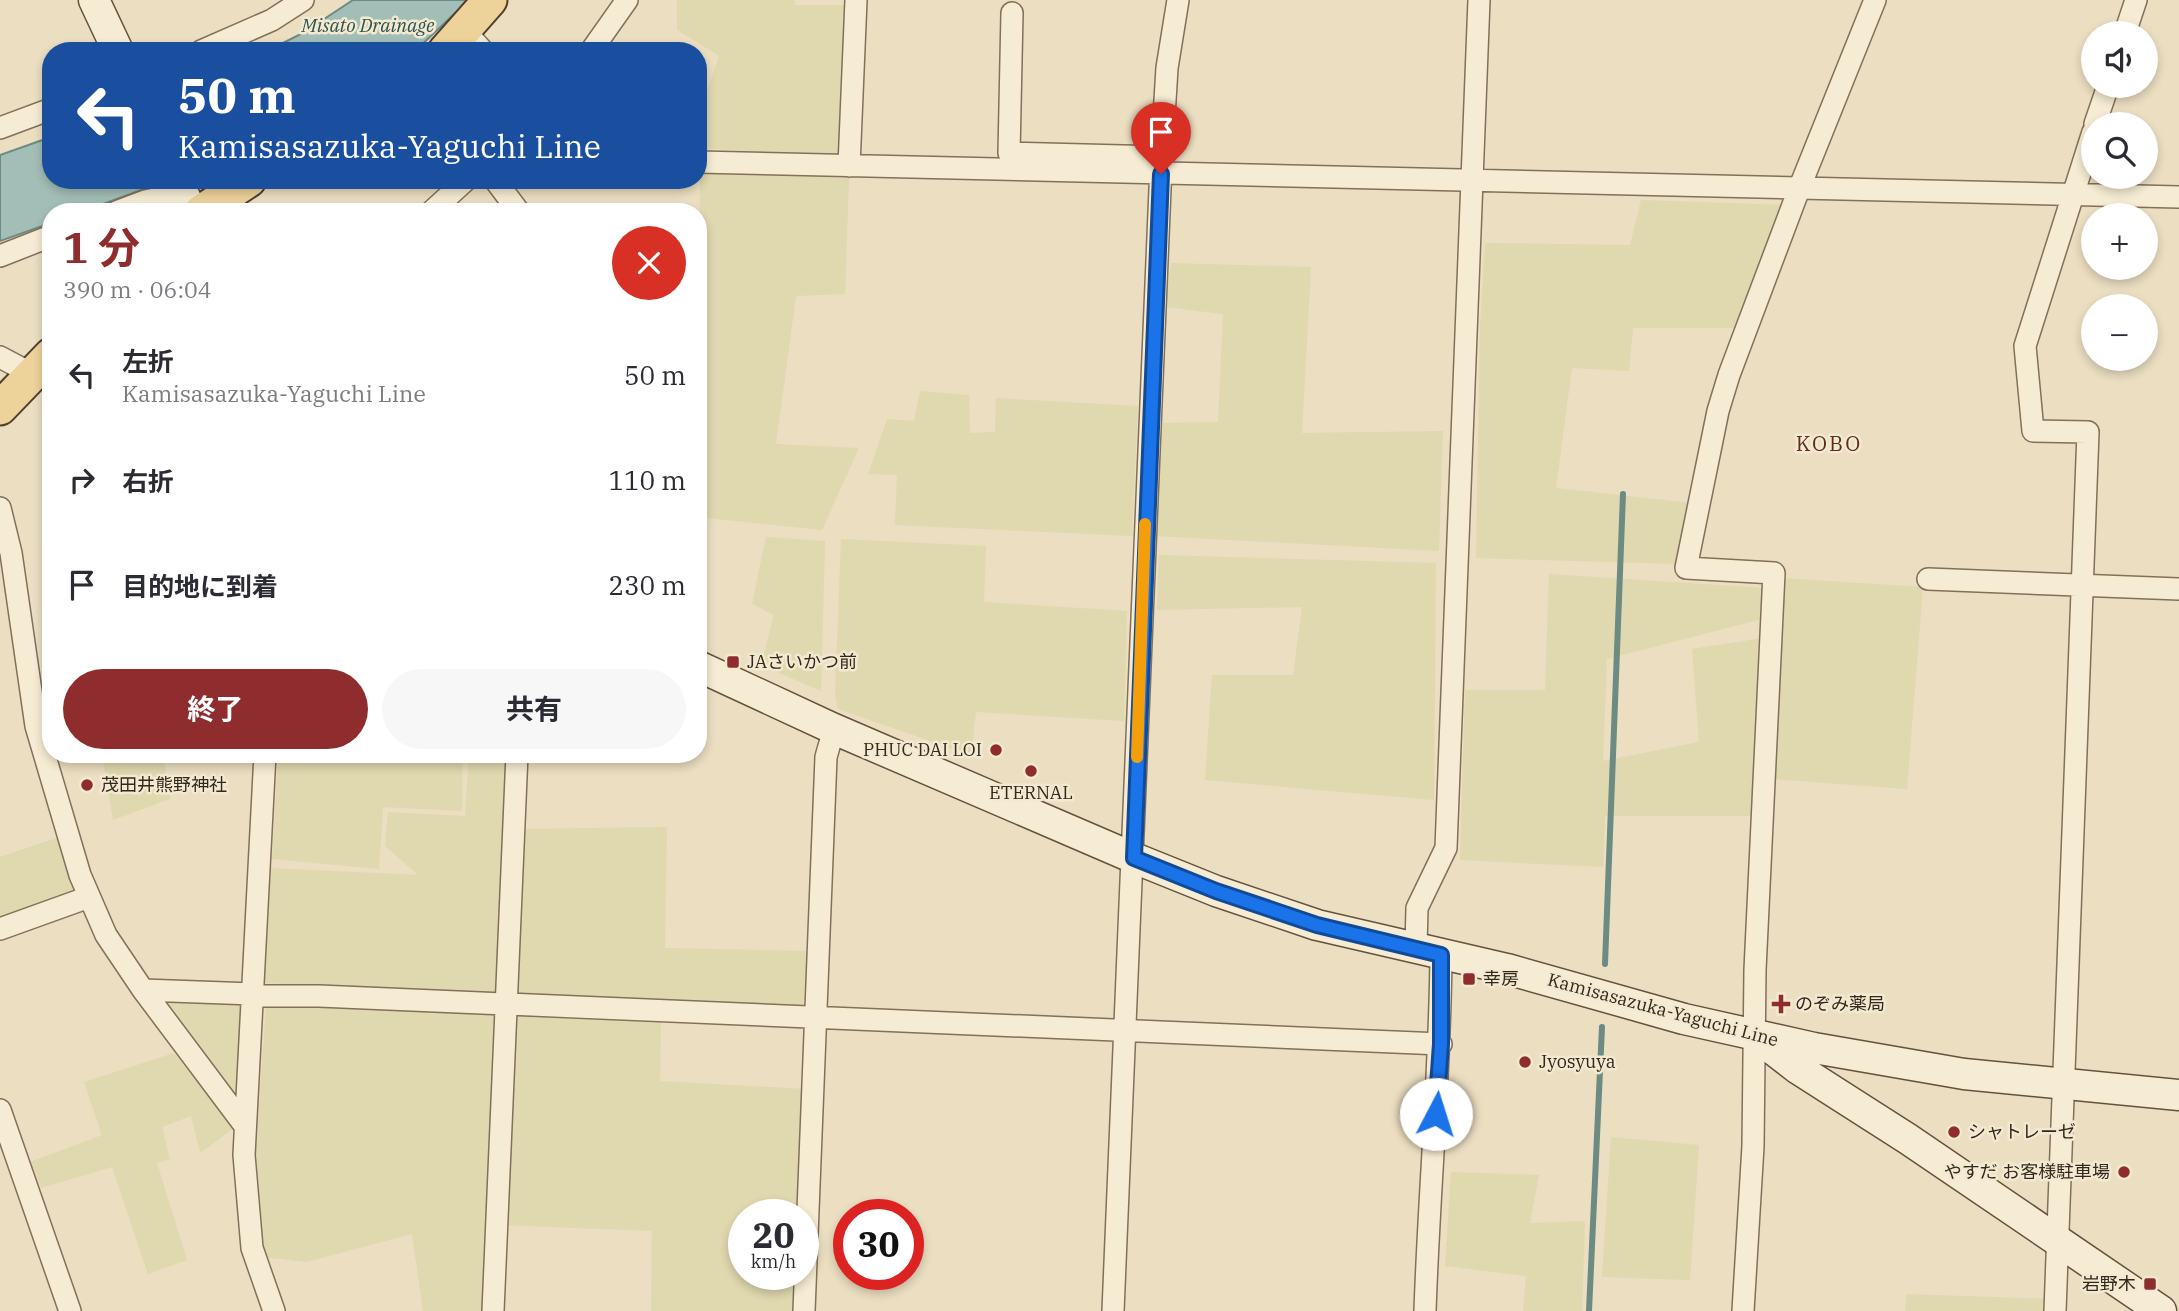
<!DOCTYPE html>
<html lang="ja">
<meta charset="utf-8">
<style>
body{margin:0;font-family:"IBM Plex Serif","Noto Sans JP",serif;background:#f7f7f7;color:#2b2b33;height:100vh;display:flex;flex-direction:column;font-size:26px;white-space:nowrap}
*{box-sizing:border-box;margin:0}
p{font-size:23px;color:#7c7c81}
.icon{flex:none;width:38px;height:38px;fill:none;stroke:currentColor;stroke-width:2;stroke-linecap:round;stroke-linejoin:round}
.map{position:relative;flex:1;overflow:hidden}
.sheet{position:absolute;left:42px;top:203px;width:665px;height:560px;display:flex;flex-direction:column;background:#fff;border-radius:28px;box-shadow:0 4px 10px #0003}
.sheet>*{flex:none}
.top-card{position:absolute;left:42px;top:42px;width:665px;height:147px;border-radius:28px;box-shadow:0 4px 10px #0003;background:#1a4fa0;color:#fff;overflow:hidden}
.tools{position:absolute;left:2081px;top:21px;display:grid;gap:14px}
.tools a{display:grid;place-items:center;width:77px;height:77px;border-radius:50%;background:#fff;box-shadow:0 4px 10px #0003;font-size:35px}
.speed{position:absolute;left:728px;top:1199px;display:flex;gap:14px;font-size:35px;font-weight:700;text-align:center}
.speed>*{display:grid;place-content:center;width:91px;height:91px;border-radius:50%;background:#fff;box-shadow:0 4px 10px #0003;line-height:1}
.speed small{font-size:18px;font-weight:400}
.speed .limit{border:10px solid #d22;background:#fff;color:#111}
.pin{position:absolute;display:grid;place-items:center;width:60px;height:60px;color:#fff;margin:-72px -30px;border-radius:50% 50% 50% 0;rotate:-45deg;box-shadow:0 0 7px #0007}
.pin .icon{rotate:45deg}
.me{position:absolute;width:77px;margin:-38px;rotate:5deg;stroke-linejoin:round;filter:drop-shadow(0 0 5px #0008)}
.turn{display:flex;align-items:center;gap:24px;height:147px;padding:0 21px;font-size:32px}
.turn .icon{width:91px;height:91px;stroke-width:2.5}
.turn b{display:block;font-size:49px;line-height:60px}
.round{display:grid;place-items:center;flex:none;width:74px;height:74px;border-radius:37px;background:#f7f7f7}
.summary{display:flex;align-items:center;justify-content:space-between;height:119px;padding:0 21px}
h1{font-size:42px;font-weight:700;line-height:52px;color:#8f2d2e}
.primary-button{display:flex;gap:14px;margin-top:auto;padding:14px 21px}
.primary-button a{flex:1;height:80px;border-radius:42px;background:#8f2d2e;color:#fff;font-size:28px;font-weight:700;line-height:80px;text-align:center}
.primary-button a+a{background:#f7f7f7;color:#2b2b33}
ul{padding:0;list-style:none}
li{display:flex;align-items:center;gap:21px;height:105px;padding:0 21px}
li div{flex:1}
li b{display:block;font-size:26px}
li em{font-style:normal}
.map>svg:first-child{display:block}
.farmland{fill:#e0d8af}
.water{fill:#a3beb6;stroke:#6b8b83;stroke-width:2}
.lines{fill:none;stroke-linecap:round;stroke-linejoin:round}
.stream{stroke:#6b8b83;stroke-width:6}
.street-casing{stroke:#836f5a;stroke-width:24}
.secondary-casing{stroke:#65513d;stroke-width:33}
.primary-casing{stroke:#513e2e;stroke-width:37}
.street{stroke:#f6ecd3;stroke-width:21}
.secondary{stroke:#f6ecd3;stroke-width:30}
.primary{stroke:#edd29a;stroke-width:33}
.route-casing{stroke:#114b97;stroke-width:18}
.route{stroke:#1a73e8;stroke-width:12}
.slow{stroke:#f59e0b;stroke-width:12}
.poi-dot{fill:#8f2d2e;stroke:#f3e9d0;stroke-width:2.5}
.labels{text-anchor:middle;stroke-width:5;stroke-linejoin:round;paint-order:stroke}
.poi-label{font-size:18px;fill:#34281d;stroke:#f3e9d0;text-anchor:start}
.street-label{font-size:18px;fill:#34281d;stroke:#f3e9d0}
.water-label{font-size:19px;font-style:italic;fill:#2d5350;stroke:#f3e9d0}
.quarter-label{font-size:21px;letter-spacing:2px;fill:#5e2c1f;stroke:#f3e9d0}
</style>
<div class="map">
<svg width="2179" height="1311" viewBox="0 0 2179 1311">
<rect width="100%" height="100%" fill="#ebdec1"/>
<path class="farmland" d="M677,0H795V5H851L845,157L698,148V117L719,56L677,30Z
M700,169L849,178L845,294L796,296L776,444L859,448L822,530L698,517Z
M1641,200L1784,205L1735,328H1633L1629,371L1572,368L1556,488L1691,503L1676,564L1476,558L1480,327L1485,243L1630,245Z
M1171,263L1311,267L1302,433L1443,431L1439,551L1155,536L1157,423L1218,422L1223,314L1165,307Z
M920,391L969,395L970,433L995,432L996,398L1138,406L1132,536L895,525L897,475L868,474L887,419L914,421Z
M766,537L825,541L821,691L761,665L774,615L752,604Z
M841,539L986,546L984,602L1127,611L1124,721L976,712L971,755L838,709L835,694Z
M1159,555L1436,563L1434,800L1205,780L1212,675H1293L1302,607L1157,610Z
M1549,574L1764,588L1762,619L1607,659L1603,761L1699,742L1692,649L1763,638L1753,816H1605L1603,867L1460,860L1465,690H1545Z
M1780,578L1923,587L1907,789L1771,779Z
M102,754H163L170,799L113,820Z
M278,754H463L462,811L383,807L379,869L272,859Z
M469,754H512L504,995L265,983L271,868L418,875L385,846L388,812L465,816Z
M667,827L665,948L807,951L803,1008L518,993L523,829Z
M62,836L77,897L0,924V857Z
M159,996L241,999L236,1103Z
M266,1005L504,1012L487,1311H423L412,1234L306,1262L264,1257L256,1151Z
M511,1008L661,1020L660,1081L806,1089L803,1214H744V1274H801L800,1311H651L652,1231L504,1225Z
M174,1053L234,1128L200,1153L191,1116L162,1127L170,1159L157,1163L187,1260L148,1274L112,1167L41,1188L30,1162L102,1135L84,1082Z
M1611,1137L1699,1145L1690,1280L1602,1277Z
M1451,1172L1539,1175L1530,1223L1585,1221L1582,1311H1523L1526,1276L1445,1266Z
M1907,1294L2051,1299L2050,1311H1905Z"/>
<path class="water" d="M353,0H469L415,51H267L303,33Z
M51,137V180H169L81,212H51V223L0,241V155Z"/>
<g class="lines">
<path class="stream" d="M1605,964L1623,494
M1589,1311L1602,1027"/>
<g class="street-casing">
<path id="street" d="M1012,13L1009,153L1162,157
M465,31L483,51
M2125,33L2136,0
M201,51L272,20L303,0
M591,51L627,0
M2095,124L2108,86
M0,128L51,109
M698,162L2179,197
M849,166L856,0
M495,180L519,212
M116,212L145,201L183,193
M431,212L466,180
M0,256L51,236
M0,357L32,374
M0,508L11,553L36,726L80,875L106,935L143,990L245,1126
M1928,579L2179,589
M265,754L244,1155L252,1248L274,1311
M0,929L89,897
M1416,948L1417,908L1446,848L1479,0
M143,990L253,994
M253,996H319L1441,1044
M0,1110L70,1311
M493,1311L517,754
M804,1311L826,757L834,729
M1113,1311L1161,165L1167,68L1178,0
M1425,1311C1429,1192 1440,1074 1441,955
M1743,1311L1753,1146L1755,970L1774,573L1686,568L1718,411L1729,375L1799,189L1875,0
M2055,1311L2088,432L2033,431L2025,346L2093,132"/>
</g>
<g class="secondary-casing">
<path id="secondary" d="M94,0L118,51
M177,180L192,212
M698,666L834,729L1134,858L1216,891L1317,925L1507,969L1684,1019L1814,1048L1964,1074L2179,1095
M1762,1041L1797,1068L1908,1139L2161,1311"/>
</g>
<g class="primary-casing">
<path id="primary" d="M445,51L490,0
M201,212L249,180
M0,408L51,355"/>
</g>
<use href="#street" class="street"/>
<use href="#secondary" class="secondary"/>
<use href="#primary" class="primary"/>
</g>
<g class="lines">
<g class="route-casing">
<path id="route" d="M1161,174L1134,858L1216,891L1317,925L1441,955V1044L1436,1114"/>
</g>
<use href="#route" class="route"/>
<path class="slow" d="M1137,757L1145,524"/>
</g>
<g class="poi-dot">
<rect x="726" y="655" width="14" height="14" rx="3.5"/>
<circle cx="996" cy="750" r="7"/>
<circle cx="1031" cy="771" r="7"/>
<circle cx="87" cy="785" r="7"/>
<rect x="1462" y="972" width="14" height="14" rx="3.5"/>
<path d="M1777.5 993.5h7v7h7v7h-7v7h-7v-7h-7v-7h7z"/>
<circle cx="1525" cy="1062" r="7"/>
<circle cx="1954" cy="1132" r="7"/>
<circle cx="2124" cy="1172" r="7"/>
<rect x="2143" y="1277" width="14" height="14" rx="3.5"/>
</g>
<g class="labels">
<g class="poi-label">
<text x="747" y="668">JAさいかつ前</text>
<text x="982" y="756" text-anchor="end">PHUC DAI LOI</text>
<text x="101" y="791">茂田井熊野神社</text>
<text x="1031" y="799" text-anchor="middle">ETERNAL</text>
<text x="1483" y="985">幸房</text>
<text x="1795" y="1010">のぞみ薬局</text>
<text x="1539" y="1068">Jyosyuya</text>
<text x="1968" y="1138">シャトレーゼ</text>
<text x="2110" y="1178" text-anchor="end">やすだ お客様駐車場</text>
<text x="2136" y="1290" text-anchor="end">岩野木</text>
</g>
<g class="street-label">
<text transform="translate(1663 1010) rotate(15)" y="6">Kamisasazuka-Yaguchi Line</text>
</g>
<g class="water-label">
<text x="368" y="32">Misato Drainage</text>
</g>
<g class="quarter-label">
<text x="1829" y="451">KOBO</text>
</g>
</g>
</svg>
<div class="tools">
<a><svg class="icon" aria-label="sound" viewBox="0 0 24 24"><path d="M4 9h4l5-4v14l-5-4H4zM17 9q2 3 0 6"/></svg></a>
<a><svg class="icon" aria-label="search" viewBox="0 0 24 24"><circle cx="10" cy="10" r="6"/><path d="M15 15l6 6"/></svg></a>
<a>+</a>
<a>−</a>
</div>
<div class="speed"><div>20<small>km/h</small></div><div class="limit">30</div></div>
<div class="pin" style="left:1161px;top:174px;background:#d93025"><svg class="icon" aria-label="arrive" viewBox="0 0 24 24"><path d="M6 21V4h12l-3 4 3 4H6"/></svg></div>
<svg class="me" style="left:1436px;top:1114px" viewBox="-20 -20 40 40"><circle r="19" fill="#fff"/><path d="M0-13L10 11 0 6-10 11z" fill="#1a73e8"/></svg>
<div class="top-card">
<div class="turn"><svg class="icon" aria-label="left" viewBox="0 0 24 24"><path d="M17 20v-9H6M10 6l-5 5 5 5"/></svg><div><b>50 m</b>Kamisasazuka-Yaguchi Line</div></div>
</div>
<section class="sheet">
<div class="summary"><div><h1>1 分</h1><p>390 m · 06:04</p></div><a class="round" style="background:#d93025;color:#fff"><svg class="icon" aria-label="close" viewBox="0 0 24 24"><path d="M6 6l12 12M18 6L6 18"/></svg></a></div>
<ul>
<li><svg class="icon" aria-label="left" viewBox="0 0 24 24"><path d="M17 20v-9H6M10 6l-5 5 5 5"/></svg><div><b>左折</b><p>Kamisasazuka-Yaguchi Line</p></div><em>50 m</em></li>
<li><svg class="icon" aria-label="right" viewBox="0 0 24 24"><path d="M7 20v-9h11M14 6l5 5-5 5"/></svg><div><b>右折</b></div><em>110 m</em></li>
<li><svg class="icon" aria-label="arrive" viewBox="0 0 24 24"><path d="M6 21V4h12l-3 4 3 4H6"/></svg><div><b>目的地に到着</b></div><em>230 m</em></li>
</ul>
<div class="primary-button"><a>終了</a><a>共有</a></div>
</section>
</div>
